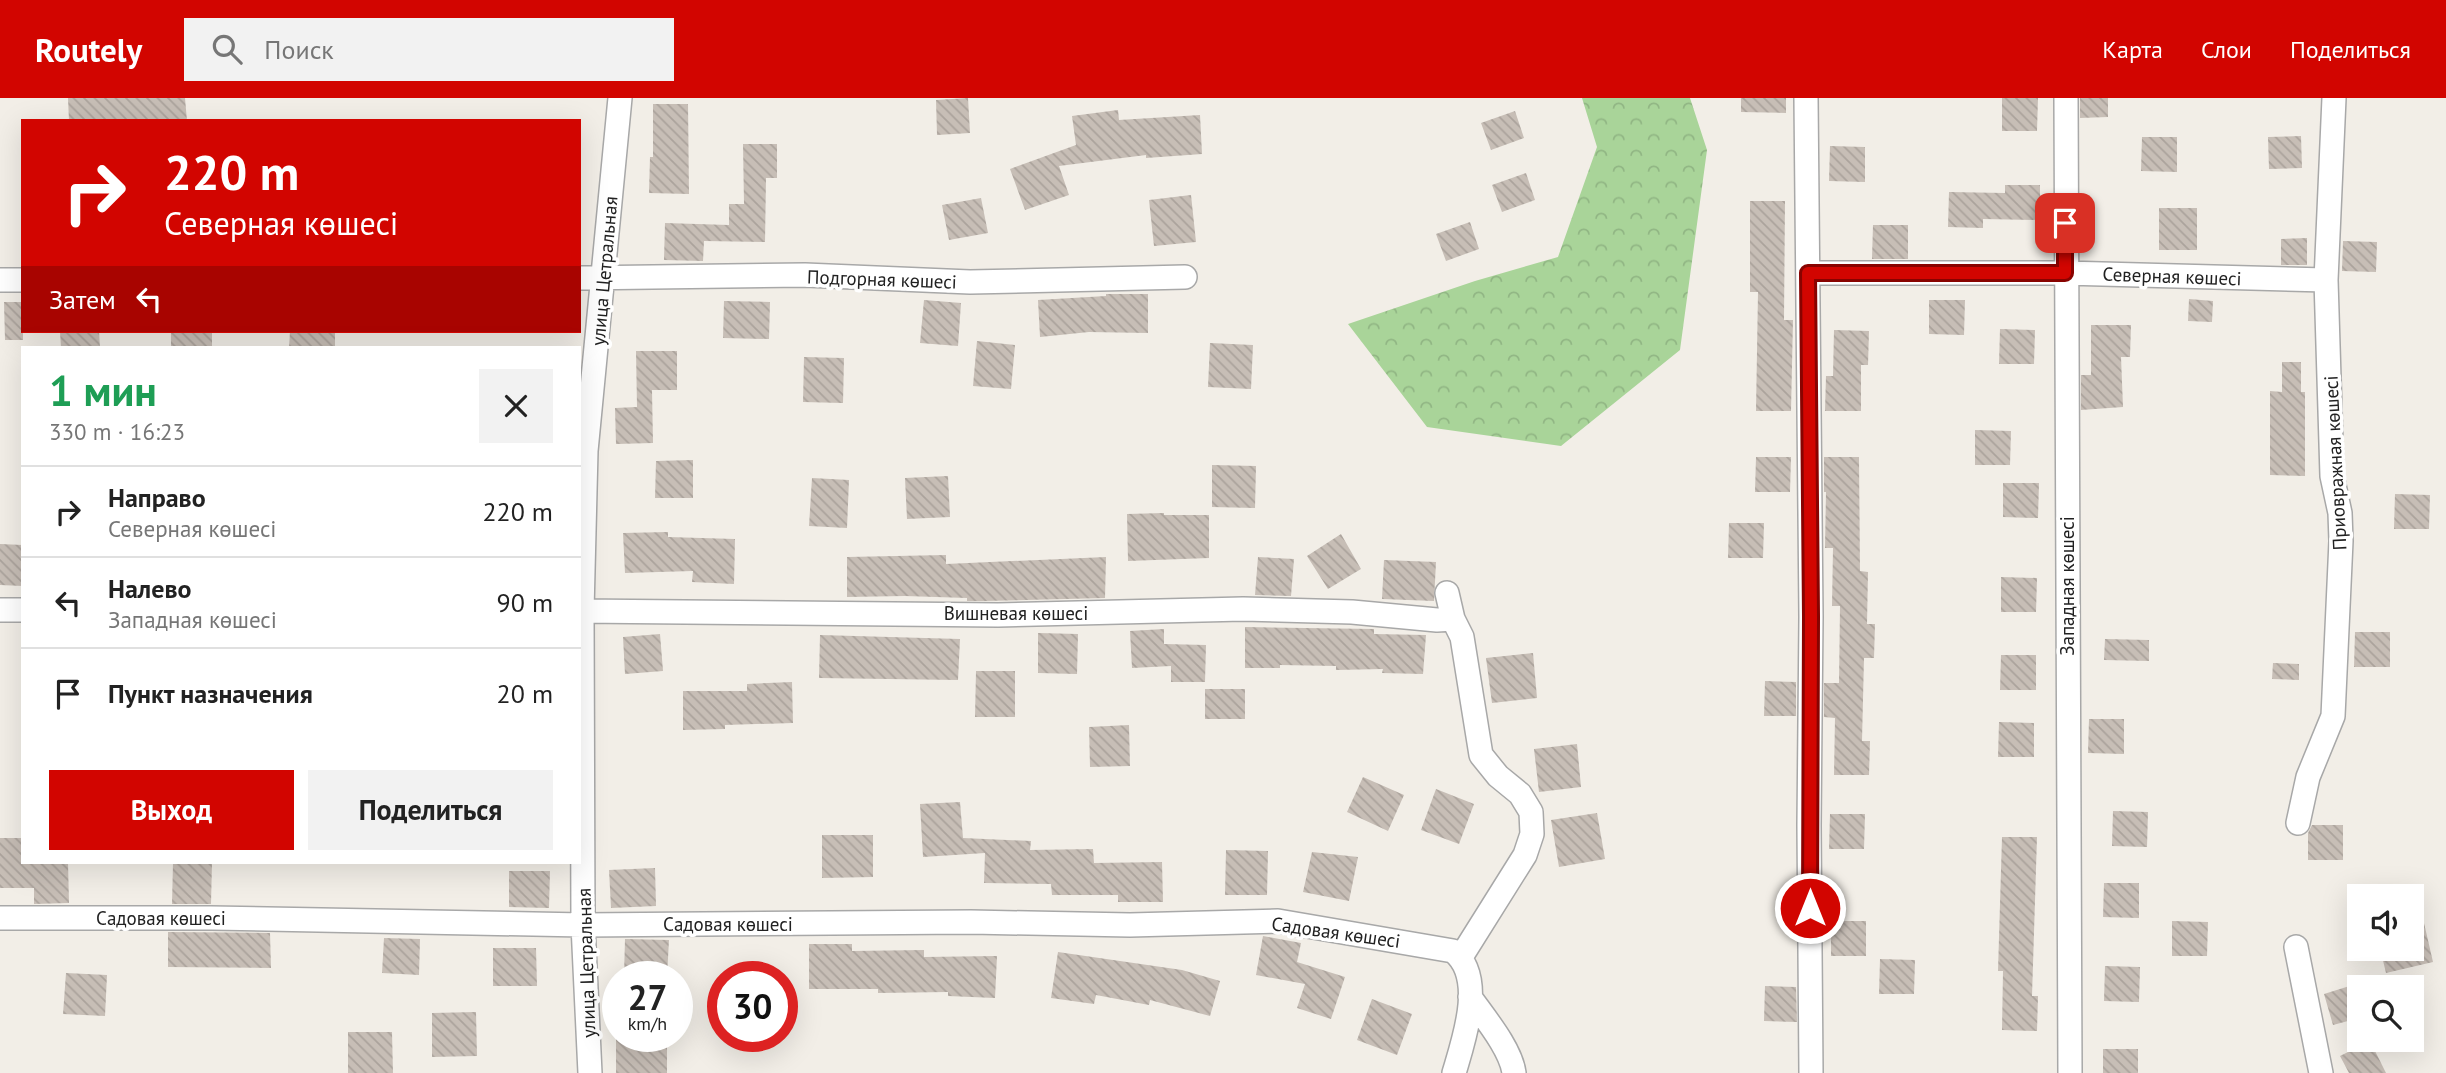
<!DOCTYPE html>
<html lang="ru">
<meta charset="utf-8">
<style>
body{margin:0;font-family:"PT Sans",sans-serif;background:#f2f2f2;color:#222;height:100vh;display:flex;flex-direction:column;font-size:26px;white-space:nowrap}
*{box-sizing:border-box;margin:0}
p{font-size:23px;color:#767676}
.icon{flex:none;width:38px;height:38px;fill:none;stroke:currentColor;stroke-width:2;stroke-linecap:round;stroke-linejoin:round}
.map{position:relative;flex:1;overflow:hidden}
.drawer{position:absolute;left:21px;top:248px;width:560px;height:518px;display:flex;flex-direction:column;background:#fff;border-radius:0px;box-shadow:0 7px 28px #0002}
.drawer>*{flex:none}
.guide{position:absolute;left:21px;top:21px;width:560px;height:214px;border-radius:0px;box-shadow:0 7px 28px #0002;background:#d20500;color:#fff;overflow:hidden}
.controls{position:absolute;left:2347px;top:786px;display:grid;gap:14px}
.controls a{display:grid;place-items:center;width:77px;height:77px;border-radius:0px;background:#fff;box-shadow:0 7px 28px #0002;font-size:35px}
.speed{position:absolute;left:602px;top:863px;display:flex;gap:14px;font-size:35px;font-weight:700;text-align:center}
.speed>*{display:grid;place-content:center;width:91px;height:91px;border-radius:50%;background:#fff;box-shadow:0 7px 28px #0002;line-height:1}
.speed small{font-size:18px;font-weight:400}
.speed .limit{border:10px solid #d22;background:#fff;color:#111}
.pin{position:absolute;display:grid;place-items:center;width:60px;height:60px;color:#fff;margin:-30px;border-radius:14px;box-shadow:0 4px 10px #0006}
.me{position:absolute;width:77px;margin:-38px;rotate:0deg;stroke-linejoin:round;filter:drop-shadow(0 0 5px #0008)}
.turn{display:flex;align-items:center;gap:24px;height:147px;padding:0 28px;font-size:32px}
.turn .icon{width:91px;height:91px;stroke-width:2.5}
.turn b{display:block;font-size:49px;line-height:60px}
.then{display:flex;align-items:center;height:66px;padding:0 28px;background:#0003;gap:14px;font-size:26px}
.round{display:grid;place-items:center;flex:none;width:74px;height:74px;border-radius:0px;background:#f2f2f2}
.summary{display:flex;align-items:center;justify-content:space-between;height:119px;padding:0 28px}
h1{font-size:42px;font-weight:700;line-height:52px;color:#1e9e55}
.cta{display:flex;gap:14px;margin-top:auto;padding:14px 28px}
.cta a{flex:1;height:80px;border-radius:0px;background:#d20500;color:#fff;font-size:28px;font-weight:700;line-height:80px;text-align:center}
.cta a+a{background:#f2f2f2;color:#222}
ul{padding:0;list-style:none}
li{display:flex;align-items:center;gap:21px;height:91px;padding:0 28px;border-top:2px solid #e0e0e0}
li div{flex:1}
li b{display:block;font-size:26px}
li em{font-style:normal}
header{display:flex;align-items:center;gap:42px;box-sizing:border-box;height:98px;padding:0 35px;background:#d20500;color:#fff}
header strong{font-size:33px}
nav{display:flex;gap:38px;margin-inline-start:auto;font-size:24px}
.search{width:490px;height:63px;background:#f2f2f2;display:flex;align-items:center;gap:18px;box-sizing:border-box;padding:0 24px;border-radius:0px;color:#767676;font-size:26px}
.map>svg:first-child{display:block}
.forest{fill:url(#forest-crowns)}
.building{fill:url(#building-back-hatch)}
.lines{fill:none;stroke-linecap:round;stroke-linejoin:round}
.minor-casing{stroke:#a8a8a8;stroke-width:26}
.minor{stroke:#fff;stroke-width:23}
.route-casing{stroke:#880300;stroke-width:18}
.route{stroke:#d20500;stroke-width:12}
.labels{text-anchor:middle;stroke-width:7;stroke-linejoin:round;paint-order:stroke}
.street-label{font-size:19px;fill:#212121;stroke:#fff}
</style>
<header>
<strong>Routely</strong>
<div class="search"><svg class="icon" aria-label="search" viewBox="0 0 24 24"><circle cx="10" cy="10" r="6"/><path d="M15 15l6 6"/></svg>Поиск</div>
<nav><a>Карта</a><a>Слои</a><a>Поделиться</a></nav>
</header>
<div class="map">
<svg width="2446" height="975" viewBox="0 0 2446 975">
<defs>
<pattern id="forest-crowns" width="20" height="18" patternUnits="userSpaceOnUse" patternTransform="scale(1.75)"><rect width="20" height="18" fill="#a9d499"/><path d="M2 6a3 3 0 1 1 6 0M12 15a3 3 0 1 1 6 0" fill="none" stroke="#91b684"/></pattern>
<pattern id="building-back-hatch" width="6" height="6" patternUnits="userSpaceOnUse" patternTransform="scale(1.75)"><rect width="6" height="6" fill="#c7beb6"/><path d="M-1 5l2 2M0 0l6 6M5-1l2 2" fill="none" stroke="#aba39c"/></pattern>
</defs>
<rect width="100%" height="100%" fill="#f2eee7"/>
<path class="forest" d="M1582,0H1690L1707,52L1680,252L1561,348L1427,329L1348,226L1475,183L1558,159L1597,49Z"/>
<path class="building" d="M68,0H185L187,23H69Z
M968,0L970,35L937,37L936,2Z
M1741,0H1786V15L1741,14Z
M2002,0H2038L2037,33H2002Z
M2080,0H2108V19L2080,20Z
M653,6H688L689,96L649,95L650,59H653Z
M1118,12L1119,22L1200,17L1202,56L1146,60V57L1059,68L1069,97L1025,112L1010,71L1076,47L1072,18Z
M1515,13L1524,40L1491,52L1481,25Z
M2301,38L2302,70L2269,71L2268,39Z
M2142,39H2177V74L2141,73Z
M743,46H777V80H766L765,144L704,143L703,163L664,162L665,125L729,127V106H744Z
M1830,48L1865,49V84L1829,83Z
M1526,75L1535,102L1502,114L1492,87Z
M2005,87H2040V122L1983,121V130L1948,129L1949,94L2005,95Z
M1191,97L1196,144L1154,148L1149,102Z
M981,100L988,135L949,142L942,107Z
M1750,103H1785L1784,222H1793L1791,313H1756L1758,194H1750Z
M2159,110H2197V152H2159Z
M1470,124L1479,151L1446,163L1436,136Z
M1873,127H1908V161H1872Z
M2307,140V167H2281V141Z
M2343,143L2377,144L2376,174L2342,173Z
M1106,196H1148V235L1089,234L1040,239L1038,202L1106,198Z
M2189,201L2213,203L2212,224L2188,223Z
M924,202L961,205L958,248L920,245Z
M1929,202H1965L1964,237L1929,236Z
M724,203L770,204L769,241L723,240Z
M4,204H23V242H5Z
M2091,227H2131L2130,259H2121L2123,309L2081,312V277H2091Z
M2000,231L2035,232L2034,266H1999Z
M1834,232L1869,233L1868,267H1861V313H1825L1826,278H1833Z
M60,233H99L100,250H61Z
M171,233H212V250H171Z
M290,233H335V250H289Z
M977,243L1015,247L1011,291L973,288Z
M1210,245L1253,247L1251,291L1208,289Z
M636,253H677V292H652L653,345L616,346L615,310L637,309Z
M804,259L844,260L843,305L803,304Z
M2282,264H2301V294H2305V378L2270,377V293L2282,294Z
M1975,332L2011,333L2010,367H1975Z
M1756,359H1791L1790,394H1755Z
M1824,359H1859L1860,473L1868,474L1867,526H1875L1874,560H1864L1862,643H1870L1869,677H1834L1835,620L1824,619V585H1839L1840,508H1832L1833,450H1825L1826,394H1824Z
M693,362V400H655L656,363Z
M1212,367L1256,368L1255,410L1212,409Z
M948,378L950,419L907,421L905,380Z
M812,380L849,382L847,430L809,428Z
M2003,385H2039L2038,420L2003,419Z
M2395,396L2430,397L2429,431H2394Z
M1164,415V417H1209V460L1128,463L1127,416Z
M1729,425H1764L1763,460H1728Z
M668,434V439L735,441L734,486L692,484L693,473L625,475L623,435Z
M1341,436L1361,471L1328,491L1307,458Z
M0,446L23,447V488L0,487Z
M946,457V466L1106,459L1105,500L984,503H967V500L905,498L847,499V459Z
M1258,459L1294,461L1291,498L1255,497Z
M1384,462L1436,464L1434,503L1382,501Z
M2001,479L2037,480L2036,514H2001Z
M1245,529L1374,531V536L1426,537L1423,576L1382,575L1383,571L1336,572V568L1280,567V570H1245Z
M1164,531V546L1206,547L1205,584H1171V568L1132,570L1130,533Z
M2355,534H2390V569H2354Z
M1038,535L1078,536L1077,576L1038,575Z
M660,536L663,573L625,576L623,539Z
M820,537L960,541L958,582L819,580Z
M2105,541L2149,542V563L2104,562Z
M1533,555L1537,600L1492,605L1486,560Z
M2001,557H2036V592H2000Z
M2273,565L2299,566V582L2272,581Z
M976,573H1015V619H975Z
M1765,583L1796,584V618H1764Z
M792,584L793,625L725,627V631L683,632V593H747V586Z
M1205,591H1245V621H1205Z
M2089,621H2124V656L2088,655Z
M1999,624L2034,625V659H1998Z
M1129,627L1130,668L1090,669L1089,629Z
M1577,646L1581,689L1539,694L1534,651Z
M1363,679L1404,697L1388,733L1347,714Z
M1436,691L1474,706L1459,746L1421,732Z
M960,704L963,740L1031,743L1030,752L1093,751L1094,765L1162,764L1163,804H1118V797H1052L1051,786L984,785L985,755L923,759L920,706Z
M2113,713L2148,714L2147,749L2112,748Z
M1597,715L1605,761L1559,769L1551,722Z
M1830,716H1865L1864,751H1829Z
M2312,727H2343V762H2308V735Z
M822,737H873V779L822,780Z
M2002,739H2037L2032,898H2038L2037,933L2002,932L2003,873H1998Z
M0,740H23V765H68L69,805L34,806V790H0Z
M1226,752L1268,753L1267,797H1225Z
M1312,754L1358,759L1349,803L1303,794Z
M173,765H212L211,806H172Z
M655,770L656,808L611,810L609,772Z
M509,773H550L549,810L509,809Z
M2104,785H2139V820L2103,819Z
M2418,799L2433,864L2386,875L2380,850H2412V800Z
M1831,823H1866V858H1831Z
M2172,823L2208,824L2207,858H2172Z
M168,834L270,835L271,870L168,869Z
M1263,838L1301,845L1297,864L1345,879L1331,921L1297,910L1305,886L1256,877Z
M384,840L420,841L419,877L382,875Z
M625,841L669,842L667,878H624Z
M809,846H852V853L924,852V859L997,858L995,900L948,898V894L878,895V891H809Z
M493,850H536L537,888H493Z
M1058,854L1182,872L1220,883L1210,918L1150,902L1149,907L1096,897L1094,906L1051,900Z
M1880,861L1915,862L1914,896H1879Z
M2105,868L2140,869L2139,904L2104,903Z
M66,875L107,877L105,918L63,916Z
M2356,886L2359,896V920L2333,927L2324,896Z
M1765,888L1796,889L1797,924L1764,923Z
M1372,901L1412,916L1397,957L1357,942Z
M476,914L477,958L432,959V915Z
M348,934H392L393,975H348Z
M616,938H667V975H616Z
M2370,943L2386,975H2349L2340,958Z
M2103,951H2138V975H2103Z"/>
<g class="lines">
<g class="minor-casing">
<path id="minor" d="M1806,0L1811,519L1809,727L1811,975
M2066,0L2070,975
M1808,175H2065L2326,182
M579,180L805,177L970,184L1185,179
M0,182H23
M1447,495L1453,521L1462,539L1481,657L1498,678L1520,696L1531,714L1532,736L1525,757L1461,859
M0,512H23
M579,513L998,517L1243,511L1352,514L1437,522L1453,521
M2298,725L2308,679L2333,618L2341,443L2340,415L2332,378L2326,182L2334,0
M0,820H211L583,827L971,824L1130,827L1278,823L1453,853C1486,879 1464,941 1454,975
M2296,849L2321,975
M1470,899C1484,919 1511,951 1514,975
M590,975L583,827L582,513L586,353L620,0"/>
</g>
<use href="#minor" class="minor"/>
</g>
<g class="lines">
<g class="route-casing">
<path id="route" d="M1810,810L1811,519L1808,175H2065V125"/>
</g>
<use href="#route" class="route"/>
</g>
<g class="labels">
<g class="street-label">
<text transform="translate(604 173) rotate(-85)" y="7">улица Цетральная</text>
<text transform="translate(2172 178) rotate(2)" y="7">Северная көшесі</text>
<text transform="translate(882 181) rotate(2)" y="7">Подгорная көшесі</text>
<text transform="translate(2335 365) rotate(-93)" y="7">Приовражная көшесі</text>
<text transform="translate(2067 488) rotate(-90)" y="7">Западная көшесі</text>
<text x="1016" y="522">Вишневая көшесі</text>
<text x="161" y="827">Садовая көшесі</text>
<text x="728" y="833">Садовая көшесі</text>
<text transform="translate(1336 834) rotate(8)" y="7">Садовая көшесі</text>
<text transform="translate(586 865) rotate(-92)" y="7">улица Цетральная</text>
</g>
</g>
</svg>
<div class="controls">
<a><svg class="icon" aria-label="sound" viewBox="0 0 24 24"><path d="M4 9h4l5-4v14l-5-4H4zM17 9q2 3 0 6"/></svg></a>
<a><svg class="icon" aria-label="search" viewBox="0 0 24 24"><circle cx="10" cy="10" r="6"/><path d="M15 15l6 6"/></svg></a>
</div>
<div class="speed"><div>27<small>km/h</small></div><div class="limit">30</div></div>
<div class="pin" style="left:2065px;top:125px;background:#d93025"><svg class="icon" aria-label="arrive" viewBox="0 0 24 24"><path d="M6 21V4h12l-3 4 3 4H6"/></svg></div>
<svg class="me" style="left:1810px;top:810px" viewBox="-20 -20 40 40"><circle r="17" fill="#d20500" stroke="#fff" stroke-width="3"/><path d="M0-11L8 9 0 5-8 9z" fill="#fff"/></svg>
<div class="guide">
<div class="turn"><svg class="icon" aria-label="right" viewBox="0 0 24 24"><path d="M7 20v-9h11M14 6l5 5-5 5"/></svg><div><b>220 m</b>Северная көшесі</div></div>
<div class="then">Затем<svg class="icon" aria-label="left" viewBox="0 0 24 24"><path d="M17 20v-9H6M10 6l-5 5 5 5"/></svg></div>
</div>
<section class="drawer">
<div class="summary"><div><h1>1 мин</h1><p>330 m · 16:23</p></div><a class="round"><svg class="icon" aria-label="close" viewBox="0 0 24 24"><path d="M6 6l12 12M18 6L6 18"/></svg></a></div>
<ul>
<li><svg class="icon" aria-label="right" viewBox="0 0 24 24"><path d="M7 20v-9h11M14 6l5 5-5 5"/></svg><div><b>Направо</b><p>Северная көшесі</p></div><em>220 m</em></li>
<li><svg class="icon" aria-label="left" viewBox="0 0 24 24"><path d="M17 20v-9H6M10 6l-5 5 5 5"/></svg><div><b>Налево</b><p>Западная көшесі</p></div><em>90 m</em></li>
<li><svg class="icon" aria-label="arrive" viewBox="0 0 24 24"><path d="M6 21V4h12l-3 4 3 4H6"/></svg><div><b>Пункт назначения</b></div><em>20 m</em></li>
</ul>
<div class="cta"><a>Выход</a><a>Поделиться</a></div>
</section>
</div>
